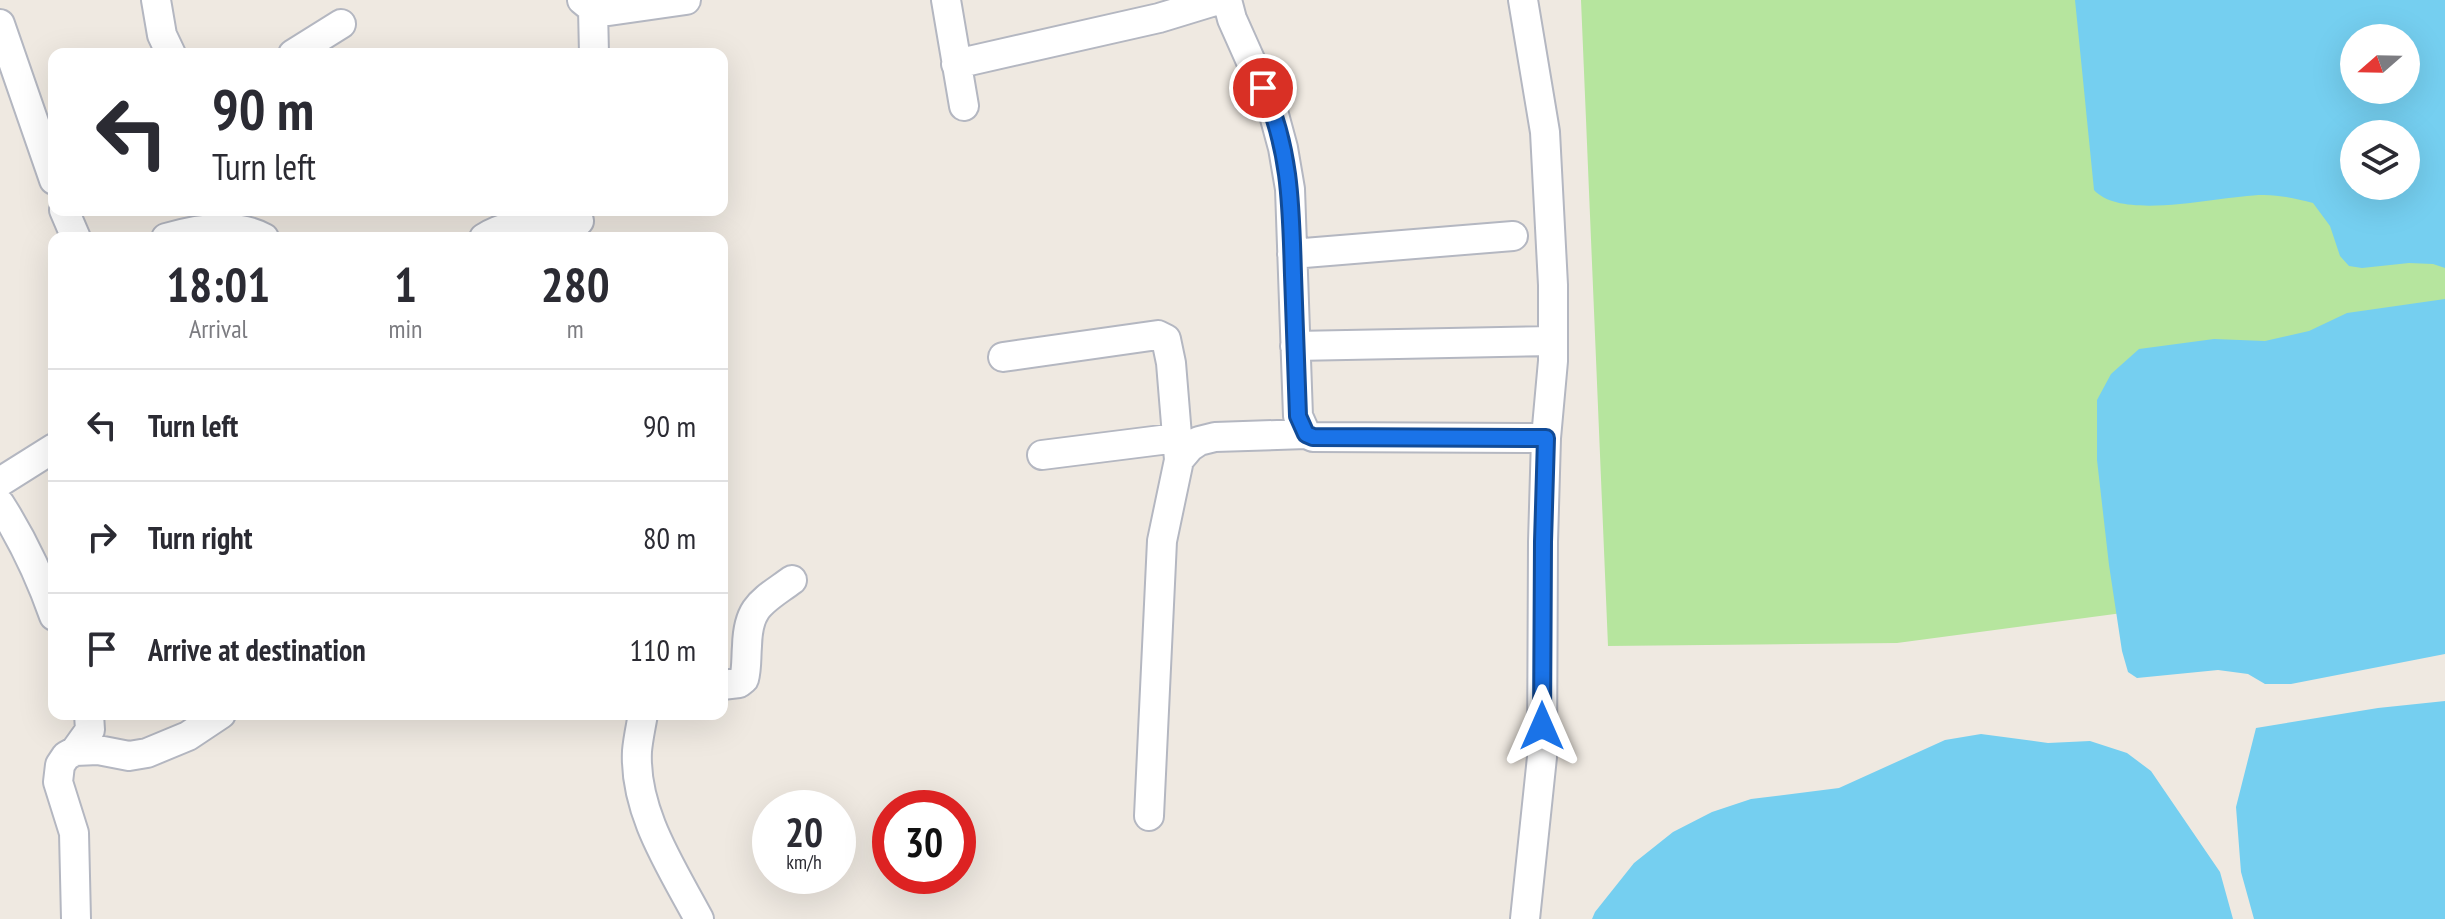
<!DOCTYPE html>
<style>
body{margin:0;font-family:"PT Sans Narrow",sans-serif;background:#f7f7f7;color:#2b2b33;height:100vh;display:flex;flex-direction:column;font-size:30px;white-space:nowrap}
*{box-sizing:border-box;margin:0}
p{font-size:26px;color:#7c7c81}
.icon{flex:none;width:44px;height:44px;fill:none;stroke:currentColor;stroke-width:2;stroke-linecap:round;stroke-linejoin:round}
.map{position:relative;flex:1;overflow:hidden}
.side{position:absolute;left:48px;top:232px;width:680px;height:488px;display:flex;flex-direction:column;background:#fff;border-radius:16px;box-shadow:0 8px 32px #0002}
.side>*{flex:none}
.top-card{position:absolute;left:48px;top:48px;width:680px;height:168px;border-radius:16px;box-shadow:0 8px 32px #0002;background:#fff;color:#2b2b33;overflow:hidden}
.needle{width:52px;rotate:250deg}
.controls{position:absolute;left:2340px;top:24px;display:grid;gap:16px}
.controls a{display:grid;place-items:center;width:80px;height:80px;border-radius:50%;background:#fff;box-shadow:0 8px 32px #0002;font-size:40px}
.speed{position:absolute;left:752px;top:790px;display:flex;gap:16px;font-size:40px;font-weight:700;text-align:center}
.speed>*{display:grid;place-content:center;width:104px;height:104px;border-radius:50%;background:#fff;box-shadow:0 8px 32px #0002;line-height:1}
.speed small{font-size:20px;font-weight:400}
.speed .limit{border:12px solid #d22;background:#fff;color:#111}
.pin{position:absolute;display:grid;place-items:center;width:68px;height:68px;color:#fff;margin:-34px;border:4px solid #fff;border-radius:50%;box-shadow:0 2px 8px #0007}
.me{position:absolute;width:88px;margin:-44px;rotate:0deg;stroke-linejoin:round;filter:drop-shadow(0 0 6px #0008)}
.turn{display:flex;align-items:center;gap:28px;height:168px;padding:0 32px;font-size:36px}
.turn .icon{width:104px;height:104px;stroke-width:2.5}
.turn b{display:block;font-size:56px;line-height:68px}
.eta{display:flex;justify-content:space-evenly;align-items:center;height:136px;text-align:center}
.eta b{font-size:48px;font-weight:700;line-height:56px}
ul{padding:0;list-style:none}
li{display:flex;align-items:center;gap:24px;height:112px;padding:0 32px;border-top:2px solid #e1e1e2}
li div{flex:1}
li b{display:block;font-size:30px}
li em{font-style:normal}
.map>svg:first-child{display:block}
.green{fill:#b6e59e;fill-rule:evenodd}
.water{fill:#75cff0;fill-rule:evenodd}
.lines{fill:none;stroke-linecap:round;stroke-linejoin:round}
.minor-casing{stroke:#b4b7c1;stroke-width:32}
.minor{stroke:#fff;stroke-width:28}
.route-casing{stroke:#114b97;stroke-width:20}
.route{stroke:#1a73e8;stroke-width:14}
</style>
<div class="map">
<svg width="2445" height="919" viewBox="0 0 2445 919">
<rect width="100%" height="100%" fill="#efe9e1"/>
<path class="green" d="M1581,0H2445V570L1897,643L1608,646ZM2354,38H2406V90H2354ZM2354,134H2406V186H2354Z"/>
<path class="water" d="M2075,0H2445V268L2433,264L2409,263L2362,268L2349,266L2340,256L2330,226L2313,203C2297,199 2281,195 2264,195C2222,195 2123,222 2094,190ZM2354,38H2406V90H2354ZM2354,134H2406V186H2354Z
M2445,299V654L2291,684H2265L2248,674L2218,670L2137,678L2128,672L2122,651L2109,565L2097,460V400L2111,374L2139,349L2214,339L2265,341L2309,331L2347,313Z
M2445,701V919H2254L2241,872L2236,807L2256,728L2378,708Z
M1981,734L2048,743L2090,741L2127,753L2151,771L2220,872L2233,919H1592L1595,912L1634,863L1673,832L1712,812L1751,799L1839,788L1945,740Z"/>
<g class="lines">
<g class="minor-casing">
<path id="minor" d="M156,0L162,35L171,54
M582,0L593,9L609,11L686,0
M946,0L964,106
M1227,0L1232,19L1273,111L1283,148L1290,189L1298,416L1306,434L1313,437L1546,438
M1523,0L1545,132L1553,285V361L1546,438L1543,542L1542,757L1525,919
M593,9L594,54
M0,24L54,180
M293,54L341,24
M956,64L1159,18L1218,0
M64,210L76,238
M166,238C196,229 236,222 264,238
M484,238C511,220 548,223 579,221
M1292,254L1513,236
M1295,346L1553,341
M1003,357L1158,335L1166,339L1171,363L1179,460
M1042,455L1177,438
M0,482L54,448
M0,504C23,540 40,576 54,616
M722,685L739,683L744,679C747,668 746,657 747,646C748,606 762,602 792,580
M643,714C641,726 638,739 637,751C634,812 672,868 699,919
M75,751L98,750L129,756L147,753L188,736L221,714
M1149,816L1162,541L1179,460L1190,447L1199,441L1215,437L1306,434
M76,919L74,833L58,782L60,765L66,756L75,751L90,730L89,714"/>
</g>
<use href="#minor" class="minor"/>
</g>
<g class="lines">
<g class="route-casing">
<path id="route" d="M1263,88C1291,150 1291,209 1293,275C1295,322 1296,369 1298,416L1306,434L1313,437L1546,438L1543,542L1542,726"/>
</g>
<use href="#route" class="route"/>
</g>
</svg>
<div class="controls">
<a><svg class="needle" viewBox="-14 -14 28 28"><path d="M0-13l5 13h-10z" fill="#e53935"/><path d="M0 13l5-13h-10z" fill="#7c7c81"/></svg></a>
<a><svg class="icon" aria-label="layers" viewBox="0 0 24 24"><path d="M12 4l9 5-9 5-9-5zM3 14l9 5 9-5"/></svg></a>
</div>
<div class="speed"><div>20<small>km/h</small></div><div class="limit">30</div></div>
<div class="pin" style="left:1263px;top:88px;background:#d93025"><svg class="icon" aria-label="arrive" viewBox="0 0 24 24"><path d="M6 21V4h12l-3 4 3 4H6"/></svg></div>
<svg class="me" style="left:1542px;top:726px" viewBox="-20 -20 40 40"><path d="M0-17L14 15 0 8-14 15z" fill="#1a73e8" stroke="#fff" stroke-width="4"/></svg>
<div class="top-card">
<div class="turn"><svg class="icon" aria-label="left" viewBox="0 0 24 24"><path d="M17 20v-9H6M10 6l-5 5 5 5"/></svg><div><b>90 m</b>Turn left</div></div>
</div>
<section class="side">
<div class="eta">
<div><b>18:01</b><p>Arrival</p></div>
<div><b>1</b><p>min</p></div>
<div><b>280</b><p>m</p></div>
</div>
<ul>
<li><svg class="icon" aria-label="left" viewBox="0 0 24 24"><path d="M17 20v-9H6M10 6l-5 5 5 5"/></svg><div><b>Turn left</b></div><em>90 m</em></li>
<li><svg class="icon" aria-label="right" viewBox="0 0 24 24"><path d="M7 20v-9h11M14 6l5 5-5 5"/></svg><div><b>Turn right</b></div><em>80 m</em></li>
<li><svg class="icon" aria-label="arrive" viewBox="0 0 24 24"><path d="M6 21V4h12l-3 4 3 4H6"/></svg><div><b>Arrive at destination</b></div><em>110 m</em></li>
</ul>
</section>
</div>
